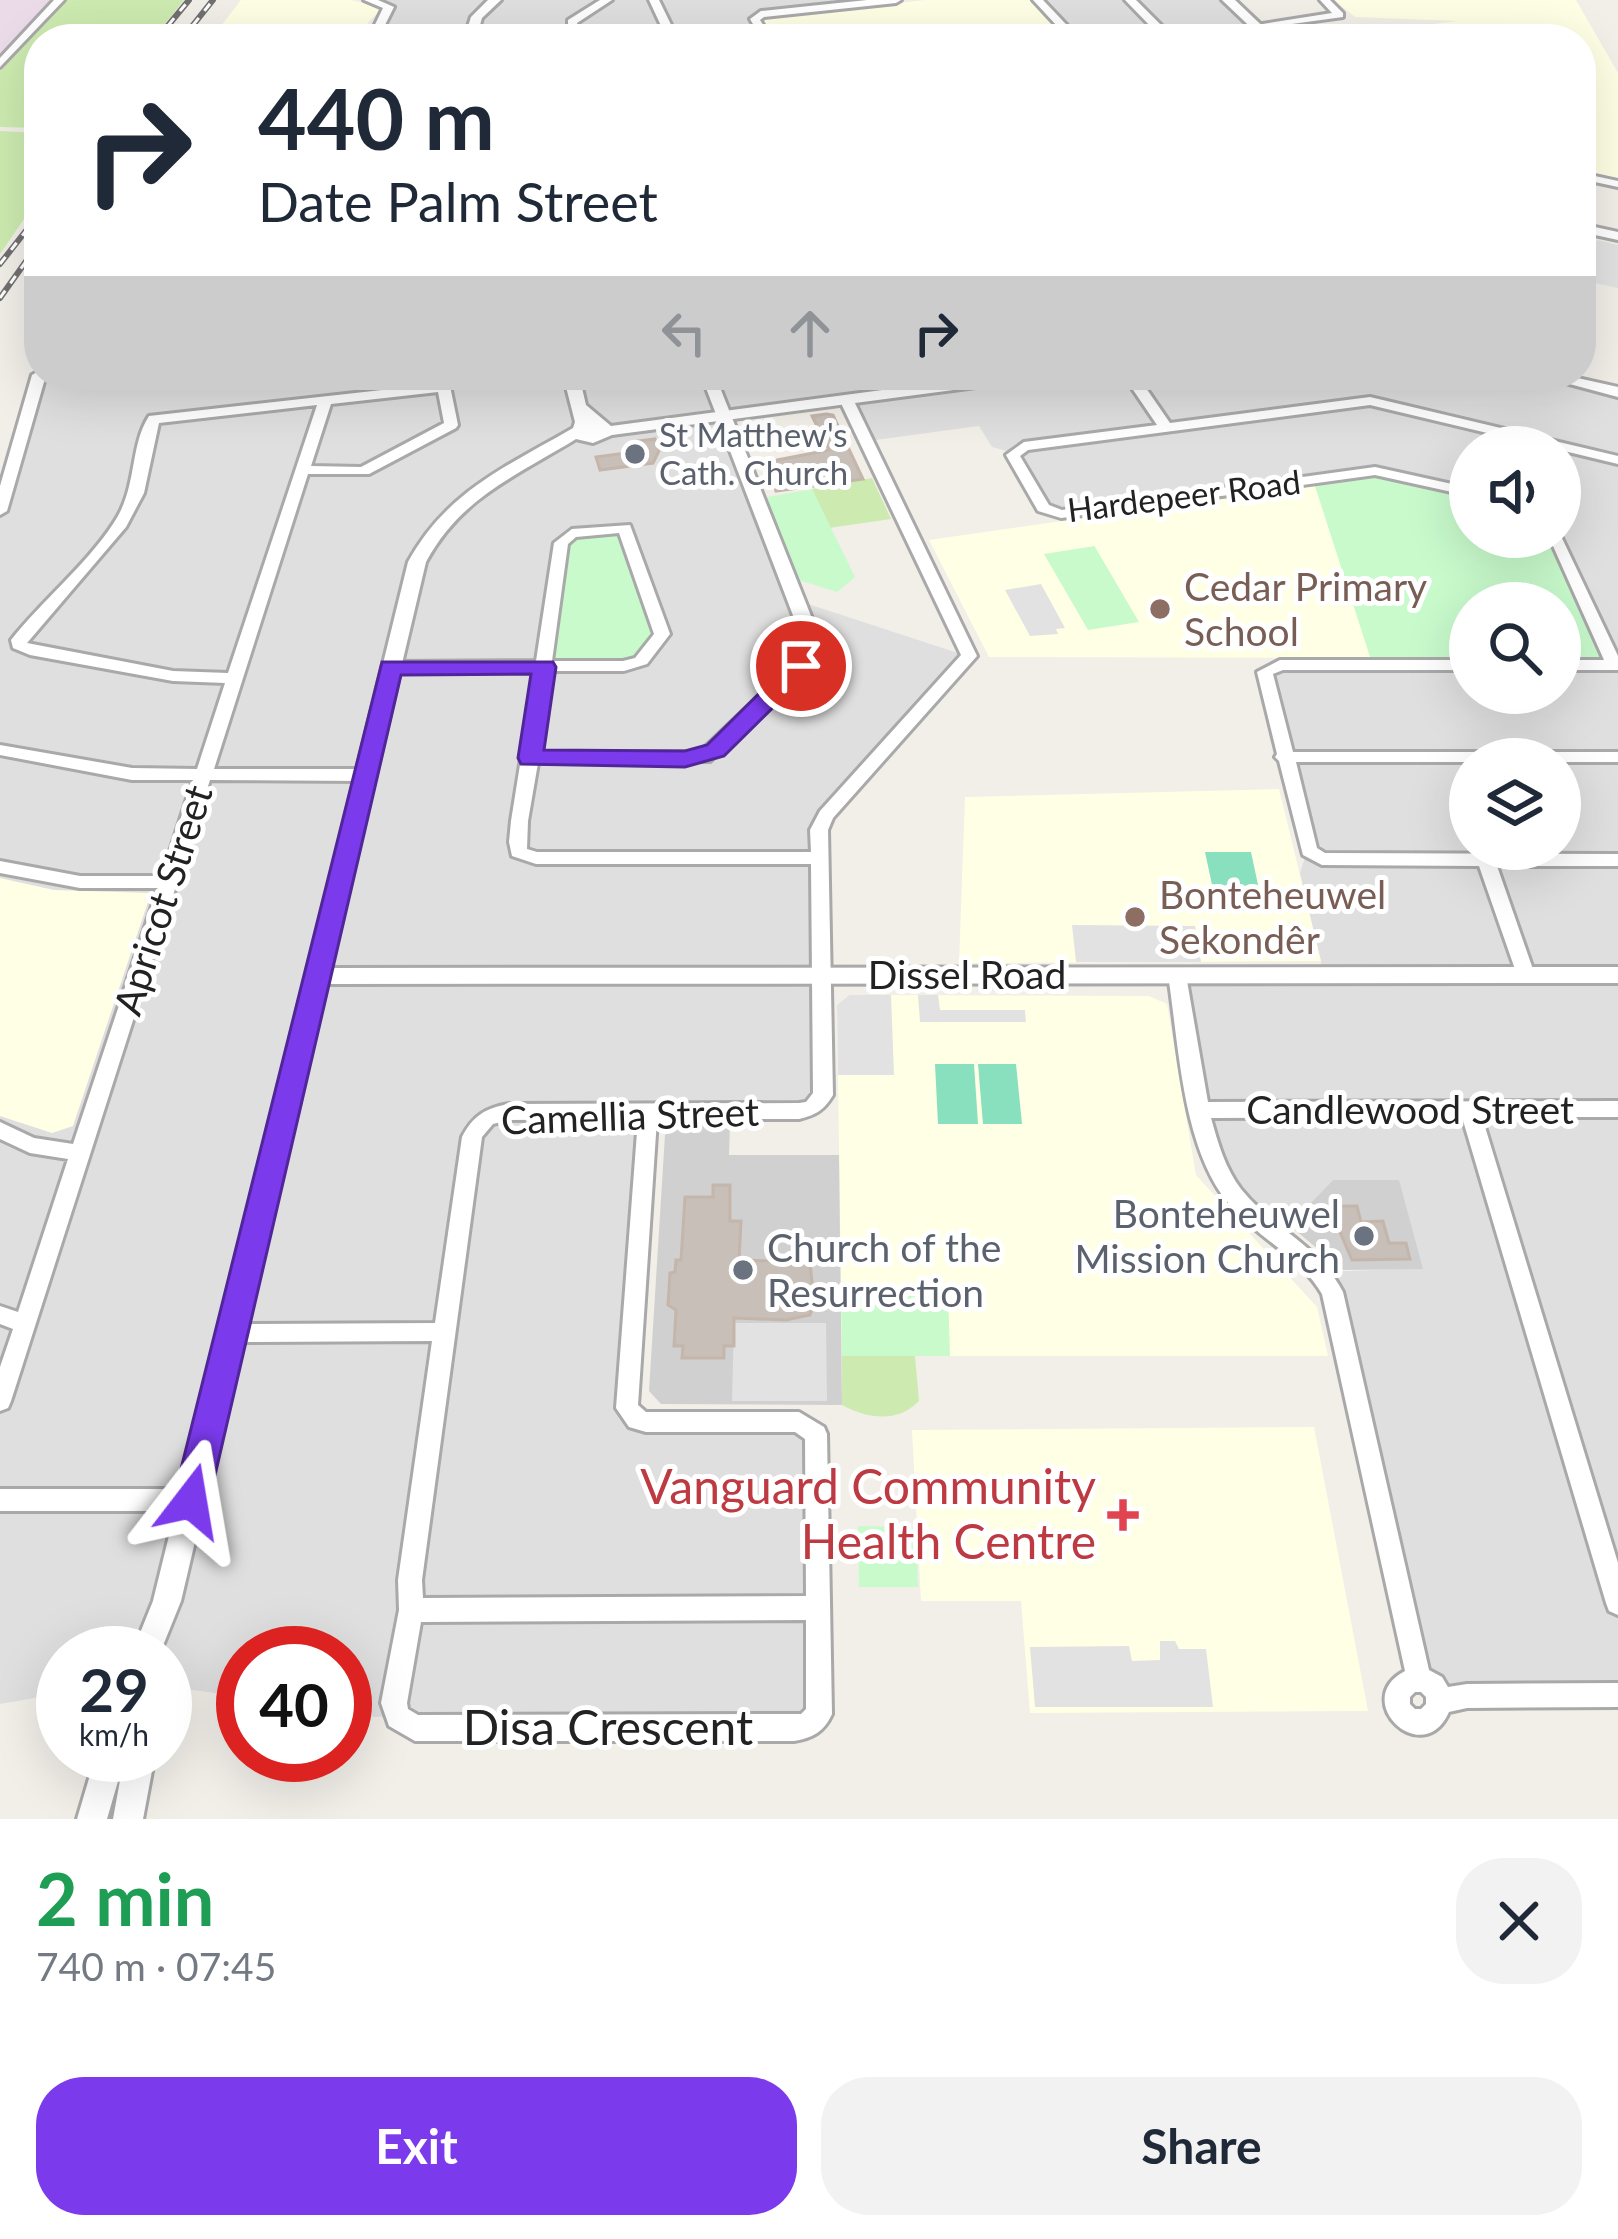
<!DOCTYPE html>
<meta charset="utf-8">
<style>
body{margin:0;font-family:Lato,sans-serif;background:#f2f2f3;color:#1f2937;height:100vh;display:flex;flex-direction:column;font-size:45px;white-space:nowrap}
*{box-sizing:border-box;margin:0}
p{font-size:39px;color:#747a83}
.icon{flex:none;width:66px;height:66px;fill:none;stroke:currentColor;stroke-width:2;stroke-linecap:round;stroke-linejoin:round}
.map{position:relative;height:1819px;overflow:hidden}
.side{display:flex;flex-direction:column;background:#fff;flex:1}
.side>*{flex:none}
.hud{position:absolute;left:24px;top:24px;width:1572px;height:366px;border-radius:48px;box-shadow:0 12px 48px #0002;background:#fff;color:#1f2937;overflow:hidden}
.controls{position:absolute;left:1449px;top:426px;display:grid;gap:24px}
.controls a{display:grid;place-items:center;width:132px;height:132px;border-radius:50%;background:#fff;box-shadow:0 12px 48px #0002;font-size:60px}
.speed{position:absolute;left:36px;top:1626px;display:flex;gap:24px;font-size:60px;font-weight:700;text-align:center}
.speed>*{display:grid;place-content:center;width:156px;height:156px;border-radius:50%;background:#fff;box-shadow:0 12px 48px #0002;line-height:1}
.speed small{font-size:30px;font-weight:400}
.speed .limit{border:18px solid #d22;background:#fff;color:#111}
.pin{position:absolute;display:grid;place-items:center;width:102px;height:102px;color:#fff;margin:-51px;border:6px solid #fff;border-radius:50%;box-shadow:0 3px 12px #0007}
.me{position:absolute;width:132px;margin:-66px;rotate:14deg;stroke-linejoin:round;filter:drop-shadow(0 0 9px #0008)}
.turn{display:flex;align-items:center;gap:42px;height:252px;padding:0 36px;font-size:54px}
.turn .icon{width:156px;height:156px;stroke-width:2.5}
.turn b{display:block;font-size:84px;line-height:102px}
.lanes{display:flex;align-items:center;height:114px;padding:0 36px;background:#0003;justify-content:center;gap:60px;direction:ltr}
.lanes .off{opacity:.35}
.round{display:grid;place-items:center;flex:none;width:126px;height:126px;border-radius:48px;background:#f2f2f3}
.overview{display:flex;align-items:center;justify-content:space-between;height:204px;padding:0 36px}
h1{font-size:72px;font-weight:700;line-height:90px;color:#1e9e55}
.primary-button{display:flex;gap:24px;margin-top:auto;padding:24px 36px}
.primary-button a{flex:1;height:138px;border-radius:48px;background:#7c3aed;color:#fff;font-size:48px;font-weight:700;line-height:138px;text-align:center}
.primary-button a+a{background:#f2f2f3;color:#1f2937}
.map>svg:first-child{display:block}
.residential{fill:#e0dfdf;fill-rule:evenodd}
.industrial{fill:#ebdbe8}
.education{fill:#ffffe5}
.religious{fill:#d0d0d0}
.grass{fill:#cdebb0}
.park{fill:#c8facc}
.pitch{fill:#88e0be}
.parking{fill:#e2e2e2}
.building{fill:#c7bfb8;stroke:#c4b6ab;stroke-width:3}
.lines{fill:none;stroke-linecap:round;stroke-linejoin:round}
.minor-casing{stroke:#a9a9a9;stroke-width:6}
.tertiary-casing{stroke:#a9a9a9;stroke-width:6}
.minor{fill:#fff;fill-rule:evenodd}
.tertiary{fill:#fff;fill-rule:evenodd}
.rail-casing{stroke:#707070;stroke-width:6}
.rail{stroke:#fff;stroke-width:3;stroke-dasharray:9;stroke-linecap:butt}
.route{fill:#7c3aed;stroke:#51269a;stroke-width:3}
.worship-dot{fill:#6b7280;stroke:#fff;stroke-width:4.5}
.education-dot{fill:#8d6e63;stroke:#fff;stroke-width:4.5}
.health-dot{fill:#e0444e;stroke:#fff;stroke-width:4.5}
.labels{text-anchor:middle;stroke-width:10;stroke-linejoin:round;paint-order:stroke}
.far-worship-label{font-size:33px;fill:#5b616d;stroke:#fff;text-anchor:start}
.far-street-label{font-size:33px;fill:#222;stroke:#fff}
.education-label{font-size:39px;fill:#785e54;stroke:#fff;text-anchor:start}
.street-label{font-size:39px;fill:#222;stroke:#fff}
.worship-label{font-size:39px;fill:#5b616d;stroke:#fff;text-anchor:end}
.near-health-label{font-size:48px;fill:#be3a42;stroke:#fff;text-anchor:end}
.near-street-label{font-size:48px;fill:#222;stroke:#fff}
</style>
<div class="map">
<svg width="1618" height="1819" viewBox="0 0 1618 1819">
<rect width="100%" height="100%" fill="#f2efe9"/>
<path class="residential" d="M368,0H899L762,14L757,19L768,39H373L388,7Z
M1038,0H1227L1258,28L1175,38L1162,35L1073,39Z
M39,375H848L859,397L1024,375H1542L1618,392V1697L1433,1686L1323,1272L1423,1268L1333,1180L1279,1235L1220,1176L1178,976L1324,975L1300,873L1307,851L1268,669L1470,665V693H1560V665H1614L1560,537V447H1470V492L1394,473L1052,513L1014,453L992,447L979,426L868,441L846,399L726,414L799,601L970,657L828,815L817,1105L650,1114L631,1413L805,1423L820,1714L345,1717V1653H243V1697L165,1686V1653H63V1693L0,1704V508ZM1470,759H1560V849H1470Z"/>
<path class="industrial" d="M0,0H52L0,58Z"/>
<path class="education" d="M241,0H351L383,8L369,21L363,39H211Z
M924,0H1031L1066,39H774L762,19Z
M1334,0H1576L1618,73V180L1581,173V39H1381L1372,31L1458,21L1355,17Z
M1315,485L1371,658L989,657L929,540Z
M1279,789L1321,961L959,963L965,797Z
M0,878L54,890L151,893L73,1126L52,1133L0,1116Z
M849,995L1149,996L1167,1004L1196,1175L1317,1307L1328,1356H842L837,1005Z
M1314,1427L1368,1711L1030,1713L1021,1601H921L912,1430Z"/>
<path class="religious" d="M678,1124H730L729,1155H839L842,1405L661,1404L649,1391L665,1135Z
M1333,1180H1399L1423,1269L1343,1270L1289,1225Z"/>
<path class="grass" d="M65,0H184L153,39H39V128L0,127V71Z
M0,131L39,133V197L0,254Z
M872,478L891,519L829,528L812,489Z
M842,1356H915L919,1401C898,1423 868,1419 842,1405Z"/>
<path class="park" d="M1372,474L1470,495V537H1550L1602,657L1560,662V603H1470V663H1372L1314,483Z
M812,489L855,577L837,592L795,579L762,498Z
M619,532L656,638C627,668 597,666 557,661L552,656L569,541Z
M1095,546V547L1139,622L1088,630L1044,554Z
M841,1296H948L950,1356H842Z
M858,1526L916,1527L918,1587H859Z"/>
<path class="pitch" d="M1205,852H1251L1263,908H1217Z
M935,1064H974L978,1124H938Z
M978,1064H1016L1022,1124H983Z"/>
<path class="parking" d="M1597,240L1618,245V288L1581,280V269Z
M1041,584L1065,628L1056,629L1058,634L1030,636L1005,590Z
M1072,925L1195,926L1201,962H1076Z
M849,995H891L894,1075H838L837,1005Z
M918,995H938L940,1010H1025L1026,1022H920Z
M734,1323H826L827,1401H732Z
M1160,1641H1175L1179,1649H1206L1213,1707H1035L1030,1647L1129,1646L1132,1661L1160,1660Z"/>
<path class="building" d="M826,414L833,415L863,479L776,491L767,462L829,450L812,416Z
M655,439L659,451L653,463L600,470L596,457L641,451L638,441Z
M713,1185H730V1221H741L739,1260L810,1262L814,1303L810,1315L786,1320L734,1318V1346H724V1358H682L683,1346H674L676,1310L668,1305L670,1273L675,1272L676,1260H681L685,1197H713Z
M1326,1206H1357L1361,1222L1383,1221L1389,1243H1406L1410,1259L1352,1260L1339,1230H1328L1323,1211Z"/>
<g class="lines">
<g class="minor-casing">
<path id="minor" d="M54,0H64L0,67V58Z
M364,0H378L394,7L378,39H368L383,8Z
M600,0H612L577,23L578,39H568V20Z
M649,0H659L678,39H668L666,35L592,39L597,36L663,30Z
M867,0H901L896,3L764,17L760,20L772,39H762L750,19L761,11Z
M1033,0H1043L1080,39H1069Z
M1125,0H1136L1166,30V34L1149,39H1133L1155,31Z
M1320,0H1330L1343,13V17L1255,29L1250,26L1332,13Z
M1581,173L1618,181V187L1581,179Z
M39,371V375H46L7,511L0,515V486L32,375Z
M435,375L448,376L458,425L456,428L369,474H308L214,769H364L372,775L364,781L210,780L11,1401L8,1408L0,1411V1367L13,1329L0,1324V1306L18,1312L68,1159L30,1153L0,1139V1122L34,1138L73,1144L158,888H80L0,873V861L80,876H162L193,780H132L0,755V745L132,768L197,769L225,683L173,681L30,655L13,648L11,640C42,601 86,565 113,524C138,488 129,447 149,416L436,384ZM438,392L444,423L361,467L311,466L331,404ZM317,405L228,673L173,671L27,643L126,527L144,493L159,423Z
M701,375H715L817,631L820,644L816,658L710,761L538,763L528,821L527,849L537,852H811L810,830L820,811L961,655L839,399L841,396H851L853,399L977,656L833,818L828,830L833,1095C824,1110 816,1115 799,1119H657L638,1405L646,1412H799L824,1427L827,1434L832,1714C824,1732 812,1738 794,1741H415L389,1726L381,1703L399,1610L398,1580L432,1341L232,1342L224,1340L221,1333L224,1326L232,1324L435,1323L462,1137C473,1116 485,1108 509,1104L799,1103L806,1102L813,1093L811,864H536L512,856L509,842L511,821L535,671L390,672L382,667L390,662L536,661L554,543L572,529L630,525L670,634L647,664L624,671H551L539,753L700,752L801,656L804,644ZM619,533L654,634L635,658L623,661H552L568,544L576,537ZM638,1119L616,1408L629,1427L646,1432H795L805,1439L806,1596L423,1598L422,1580L482,1137L493,1124L509,1120ZM806,1620V1709L801,1714L418,1715L408,1709L407,1703L421,1622Z
M1123,375H1137L1170,423L1370,397L1618,456V464L1560,450V447H1546L1370,405L1028,450L1020,456L1049,505L1062,510L1375,467L1470,488V496L1375,475L1061,518L1038,511L1006,455L1024,442L1157,425Z
M1560,534L1618,656V670H1560V660H1604L1549,537H1560Z
M1280,660H1470V670H1283L1273,674L1293,752H1618V762H1560V759H1470V762H1296L1317,848L1325,853L1618,854V866H1497L1535,975L1533,980H1519L1517,975L1479,866L1322,865L1303,855L1279,761L1275,757L1277,754L1257,672Z
M1177,968L1184,970L1186,975L1208,1102L1618,1101V1117H1482L1618,1563V1615L1609,1611L1606,1603L1462,1117L1211,1118C1218,1143 1225,1168 1241,1189C1273,1229 1318,1244 1343,1292L1429,1670L1442,1677L1448,1687L1467,1684L1618,1683V1707L1467,1708L1449,1712C1423,1771 1349,1700 1405,1671L1322,1294C1299,1255 1257,1238 1229,1204C1182,1148 1179,1045 1168,975L1170,970ZM1415,1692H1421L1426,1697V1704L1421,1709H1415L1410,1704V1697Z
M0,1489H191L199,1492L203,1500L199,1508L191,1511H0Z"/>
</g>
<g class="tertiary-casing">
<path id="tertiary" d="M488,0H501L482,18L476,39H464L471,17Z
M1222,0H1235L1276,39H1263Z
M1581,224L1618,232V240L1581,232Z
M563,375H579L586,405L611,426L995,375H1038L1030,380L612,435L593,443L576,439C516,476 461,497 426,562L330,968L1618,967V983L326,984L181,1601L160,1653H132L153,1601L408,562C447,491 506,467 573,428L575,422Z
M1536,375H1564L1618,387V397Z
M96,1755H155L143,1819H113L123,1764L107,1819H77Z"/>
</g>
<use href="#minor" class="minor"/>
<use href="#tertiary" class="tertiary"/>
<g class="rail-casing">
<path id="rail" d="M157,39L189,0
M182,39L213,0
M0,264L39,214
M0,298L39,243"/>
</g>
<use href="#rail" class="rail"/>
</g>
<path class="route" d="M801,658L813,666L810,671L724,756L685,767L521,764L518,758L531,674L401,675L209,1501L204,1512L191,1517L179,1512L173,1501L382,662H553L556,667L544,750L685,751L707,745L793,660Z"/>
<g class="worship-dot">
<circle cx="635" cy="454" r="12"/>
<circle cx="1364" cy="1236" r="12"/>
<circle cx="743" cy="1270" r="12"/>
</g>
<g class="education-dot">
<circle cx="1160" cy="609" r="12"/>
<circle cx="1135" cy="917" r="12"/>
</g>
<path class="health-dot" d="M1117 1497h12v12h12v12h-12v12h-12v-12h-12v-12h12z"/>
<g class="labels">
<g class="far-worship-label">
<text x="659" y="447">St Matthew's<tspan x="659" dy="38">Cath. Church</tspan></text>
</g>
<g class="far-street-label">
<text transform="translate(1184 496) rotate(-7)" y="12">Hardepeer Road</text>
</g>
<g class="education-label">
<text x="1184" y="601">Cedar Primary<tspan x="1184" dy="45">School</tspan></text>
<text x="1159" y="909">Bonteheuwel<tspan x="1159" dy="45">Sekondêr</tspan></text>
</g>
<g class="street-label">
<text transform="translate(163 900) rotate(-72)" y="14">Apricot Street</text>
<text x="967" y="989">Dissel Road</text>
<text x="1410" y="1124">Candlewood Street</text>
<text transform="translate(630 1116) rotate(-2)" y="14">Camellia Street</text>
</g>
<g class="worship-label">
<text x="1340" y="1228">Bonteheuwel<tspan x="1340" dy="45">Mission Church</tspan></text>
<text x="767" y="1262" text-anchor="start">Church of the<tspan x="767" dy="45">Resurrection</tspan></text>
</g>
<g class="near-health-label">
<text x="1096" y="1504">Vanguard Community<tspan x="1096" dy="55">Health Centre</tspan></text>
</g>
<g class="near-street-label">
<text x="608" y="1745">Disa Crescent</text>
</g>
</g>
</svg>
<div class="controls">
<a><svg class="icon" aria-label="sound" viewBox="0 0 24 24"><path d="M4 9h4l5-4v14l-5-4H4zM17 9q2 3 0 6"/></svg></a>
<a><svg class="icon" aria-label="search" viewBox="0 0 24 24"><circle cx="10" cy="10" r="6"/><path d="M15 15l6 6"/></svg></a>
<a><svg class="icon" aria-label="layers" viewBox="0 0 24 24"><path d="M12 4l9 5-9 5-9-5zM3 14l9 5 9-5"/></svg></a>
</div>
<div class="speed"><div>29<small>km/h</small></div><div class="limit">40</div></div>
<div class="pin" style="left:801px;top:666px;background:#d93025"><svg class="icon" aria-label="arrive" viewBox="0 0 24 24"><path d="M6 21V4h12l-3 4 3 4H6"/></svg></div>
<svg class="me" style="left:191px;top:1501px" viewBox="-20 -20 40 40"><path d="M0-17L14 15 0 8-14 15z" fill="#7c3aed" stroke="#fff" stroke-width="4"/></svg>
<div class="hud">
<div class="turn"><svg class="icon" aria-label="right" viewBox="0 0 24 24"><path d="M7 20v-9h11M14 6l5 5-5 5"/></svg><div><b>440 m</b>Date Palm Street</div></div>
<div class="lanes"><svg class="icon off" aria-label="left" viewBox="0 0 24 24"><path d="M17 20v-9H6M10 6l-5 5 5 5"/></svg><svg class="icon off" aria-label="ahead" viewBox="0 0 24 24"><path d="M12 20V5M6 11l6-6 6 6"/></svg><svg class="icon" aria-label="right" viewBox="0 0 24 24"><path d="M7 20v-9h11M14 6l5 5-5 5"/></svg></div>
</div>
</div>
<section class="side">
<div class="overview"><div><h1>2 min</h1><p>740 m · 07:45</p></div><a class="round"><svg class="icon" aria-label="close" viewBox="0 0 24 24"><path d="M6 6l12 12M18 6L6 18"/></svg></a></div>
<div class="primary-button"><a>Exit</a><a>Share</a></div>
</section>
